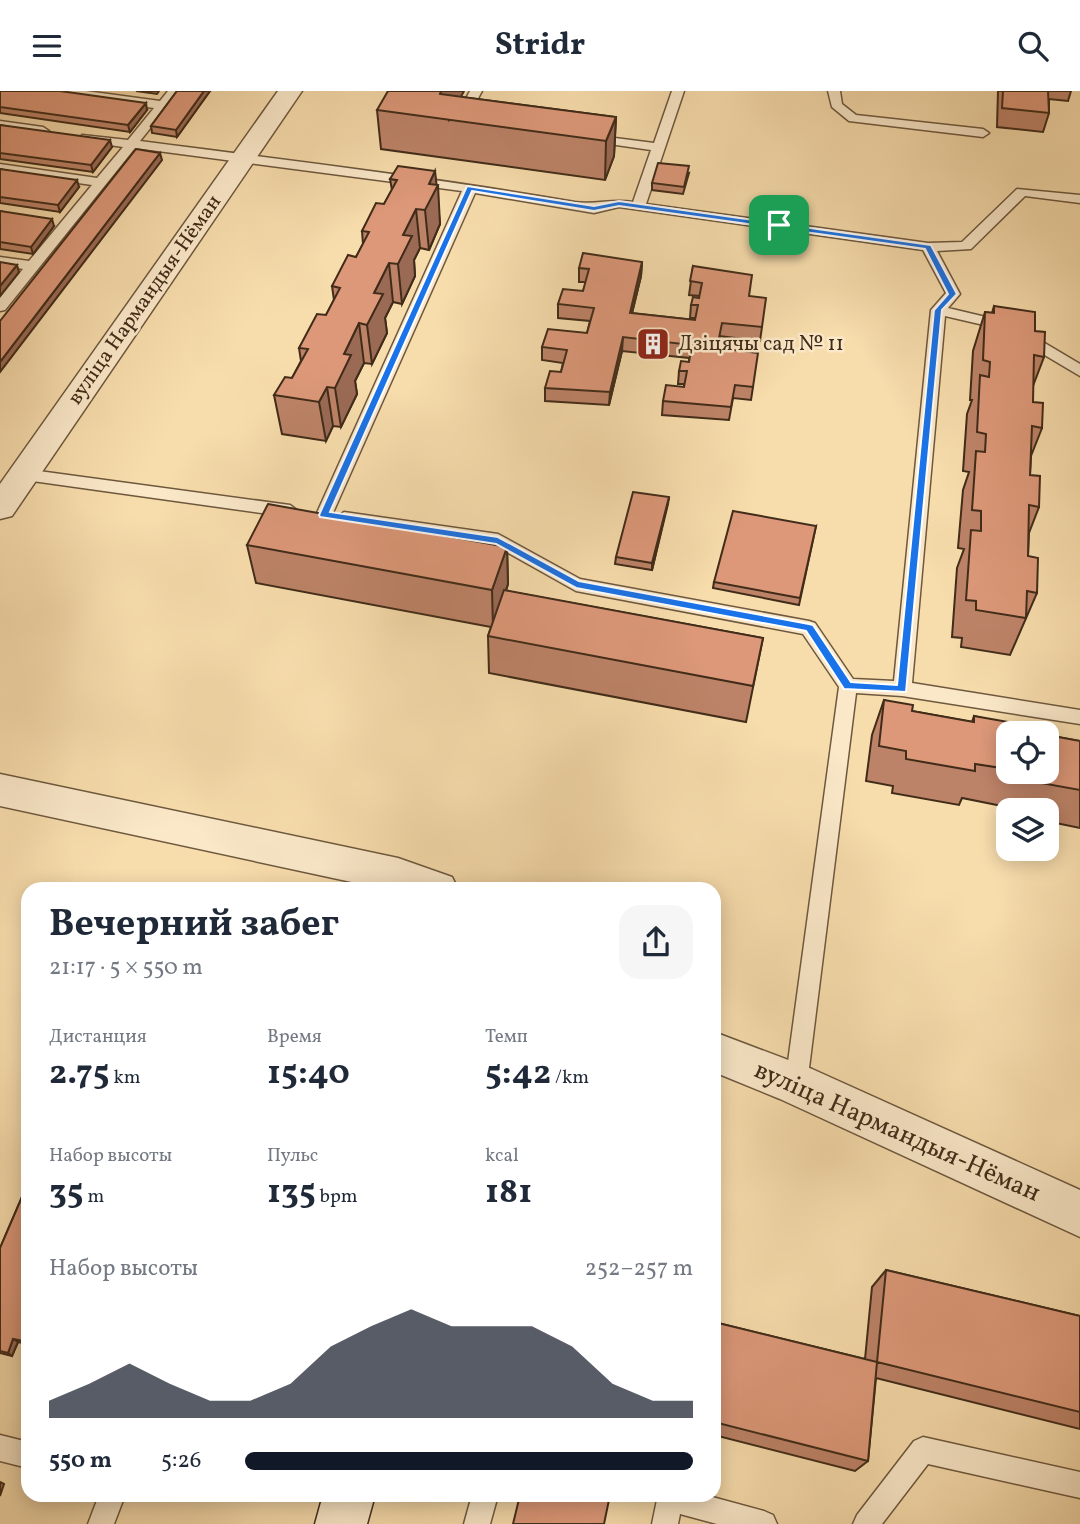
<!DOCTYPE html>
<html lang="ru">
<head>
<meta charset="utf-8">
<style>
  :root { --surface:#fff; --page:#f6f6f7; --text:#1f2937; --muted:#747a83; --accent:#111827 }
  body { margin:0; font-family:Vollkorn,serif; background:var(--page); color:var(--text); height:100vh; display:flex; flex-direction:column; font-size:26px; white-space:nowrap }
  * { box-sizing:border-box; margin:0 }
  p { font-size:23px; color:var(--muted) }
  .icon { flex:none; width:38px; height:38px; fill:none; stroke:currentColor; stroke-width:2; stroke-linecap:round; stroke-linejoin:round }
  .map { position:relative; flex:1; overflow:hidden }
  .side { position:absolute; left:21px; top:791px; width:700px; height:620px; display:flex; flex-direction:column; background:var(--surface); border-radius:21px; box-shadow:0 4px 18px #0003 }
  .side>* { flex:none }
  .buttons { position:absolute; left:996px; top:630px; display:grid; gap:14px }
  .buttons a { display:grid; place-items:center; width:63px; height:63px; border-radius:14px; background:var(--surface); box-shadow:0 4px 18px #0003; font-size:35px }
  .pin { position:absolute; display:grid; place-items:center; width:60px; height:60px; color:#fff; margin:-30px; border-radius:14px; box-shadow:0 4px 10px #0006 }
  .round { display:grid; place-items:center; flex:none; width:74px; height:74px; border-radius:21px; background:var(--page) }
  .overview { display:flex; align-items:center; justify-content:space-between; height:119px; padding:0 28px }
  h1 { font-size:38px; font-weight:700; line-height:52px }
  .metrics { display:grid; grid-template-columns:repeat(3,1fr); gap:10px; height:119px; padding:7px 28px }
  .metrics div { display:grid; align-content:center }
  .metrics b { font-size:35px; font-weight:700 }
  .metrics small { font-size:19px; font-weight:400 }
  .metrics p { font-size:19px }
  .chart { height:196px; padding:14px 28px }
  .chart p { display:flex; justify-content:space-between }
  .chart svg { width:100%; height:126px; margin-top:7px; fill:var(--accent); opacity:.7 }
  ul { padding:0 28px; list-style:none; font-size:23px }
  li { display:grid; grid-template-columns:112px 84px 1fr; align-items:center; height:52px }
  li i { height:18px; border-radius:9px; background:var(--accent) }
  header { display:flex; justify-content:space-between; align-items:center; height:91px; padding:0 28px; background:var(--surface); font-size:32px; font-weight:700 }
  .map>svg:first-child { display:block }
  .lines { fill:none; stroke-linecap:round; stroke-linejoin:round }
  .lane-casing { stroke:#6e583e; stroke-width:3 }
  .street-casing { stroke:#6e583e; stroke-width:3 }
  .secondary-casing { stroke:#412c19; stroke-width:3 }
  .lane { fill:#fae8c9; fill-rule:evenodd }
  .street { fill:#fae8c9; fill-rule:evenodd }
  .secondary { fill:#fae8c9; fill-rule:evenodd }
  .wall { fill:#bd8368; stroke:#412c19; stroke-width:2; fill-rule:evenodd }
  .shaded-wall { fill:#9a6a55; stroke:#412c19; stroke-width:2 }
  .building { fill:#dc9879; stroke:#412c19; stroke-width:2 }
  .route { fill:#1a73e8; stroke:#fff; stroke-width:2; fill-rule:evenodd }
  .labels { text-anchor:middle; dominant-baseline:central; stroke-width:5; stroke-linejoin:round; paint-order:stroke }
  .far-street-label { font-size:21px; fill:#412c19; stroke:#fae8c9 }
  .far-poi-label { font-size:21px; fill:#412c19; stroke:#fae8c9; text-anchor:start }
  .street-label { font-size:26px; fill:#412c19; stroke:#fae8c9 }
</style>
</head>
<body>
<header><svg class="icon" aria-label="menu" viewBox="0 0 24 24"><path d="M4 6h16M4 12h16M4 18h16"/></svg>Stridr<svg class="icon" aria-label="search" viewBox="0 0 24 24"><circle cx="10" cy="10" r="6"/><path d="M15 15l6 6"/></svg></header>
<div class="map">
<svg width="1080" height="1433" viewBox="0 0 1080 1433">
  <rect width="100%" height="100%" fill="#f7dcac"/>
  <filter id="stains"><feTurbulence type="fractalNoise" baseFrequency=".00286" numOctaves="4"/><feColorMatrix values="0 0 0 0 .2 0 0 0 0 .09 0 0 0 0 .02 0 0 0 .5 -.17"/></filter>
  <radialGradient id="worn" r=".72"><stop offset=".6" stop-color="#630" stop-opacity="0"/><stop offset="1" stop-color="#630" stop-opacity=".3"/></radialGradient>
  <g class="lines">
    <defs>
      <path id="lane" d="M52 0H86L160 10 168 0H180L140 50C286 69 431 86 575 111 596 114 613 107 633 111L651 59 588 50 584 49V43L654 52 672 0H684L646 113 928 152 962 151 1017 98 1080 104V112L1025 105 971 158 937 160 960 203 948 217 1011 232 1080 273V285L1001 238 945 225 912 592 1080 619V633L902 605 856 602 807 993 804 1000 796 1003 788 1000 785 993 839 596 803 543 576 500 494 454 344 433 336 427 344 421 498 443 580 488 809 530 815 532 853 588 894 590 931 219 946 202 923 159 619 116 594 122 475 102 332 424 324 430 316 424 462 100 135 57 5 219 0 220V207L23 178 0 174V166L29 170 92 94 0 81V73L97 87 123 56 82 50V44L128 49 154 17 58 4Z
        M470 0H482L465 31H457L455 28Z
        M828 0H840L842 13 856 24 983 38 989 42 983 46 849 30 832 16Z
        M0 30 43 36 49 40 43 44 0 38Z
        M24 378 290 414 298 420 290 426 18 388 16 384Z
        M0 1344 28 1351V1377L0 1370Z
        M923 1346 1080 1381V1407L928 1373 882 1433H853L857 1424 914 1350Z
        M99 1404H125L114 1433H88Z
        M472 1404H498L490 1433H464Z
        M658 1404H705L764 1420 773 1424 777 1433H717L680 1423 678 1433H652Z"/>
      <path id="street" d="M278 0H302L12 425 0 428V393Z
        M0 683 398 767 452 786 458 798H384L0 715Z
        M714 941 812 978 1080 1099V1146L780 1008 714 981Z"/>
      <path id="secondary" d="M323 1404H375L367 1433H315Z"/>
    </defs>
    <use href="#lane" class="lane-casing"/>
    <use href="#street" class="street-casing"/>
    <use href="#secondary" class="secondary-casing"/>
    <use href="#lane" class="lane"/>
    <use href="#street" class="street"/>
    <use href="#secondary" class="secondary"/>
  </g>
  <path class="wall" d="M0 0 147 19 130 41 0 22Z
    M136 0H159L157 3Z
    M177 0H210L177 46 152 42 151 35Z
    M998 0H1071L1068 10 1049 8V22L1043 41 997 36Z
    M461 6 616 26 614 65 605 89 381 58 377 19Z
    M0 34 112 56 93 81 0 68Z
    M0 78 79 96 60 121 0 112Z
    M689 82 683 103 652 99V92Z
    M390 88 436 94 440 133 429 159 420 157 414 169 415 185 402 213 393 211 385 227 387 242 372 273 364 272 355 290 357 303 341 336 333 335 326 350 282 343 274 304 292 287 301 270 299 257 326 224 334 209 332 195 356 166 363 153 362 140 384 113 392 99Z
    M0 120 54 135 33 163 0 158Z
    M642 171 641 185 632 222 695 229V227H690L691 214 699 207V205L689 204 693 175 749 205 762 236 760 250 720 245 718 257 753 296 751 309 733 307 729 329 662 324 663 310 684 296V293H678L679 280 689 271V267L622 260 609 314 545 310V297L561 281 563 272 542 269V256L587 242 590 230 558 227V213L583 200 586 191H579V177Z
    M994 215 1035 240 1044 266 1033 295V311L1042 337 1031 365 1030 384 1039 416 1029 442 1028 465 1037 502 1010 564 961 556 962 547 952 546 957 477 964 458 958 457 963 399 969 381 963 380 967 323 972 309H970L973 260 985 221 992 222Z
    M669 406 652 479 615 473 616 466Z
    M816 435 799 514 713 497 714 491Z
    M247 454 507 456 508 493 506 500 763 547 746 631 489 582 488 545 491 536 256 492Z
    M884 609 912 620 972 631 974 625 1047 644 1080 650V737L1046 730V719H1022L962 707 959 714 892 702 893 695 866 690 872 644ZM1008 642 1046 681H1008Z
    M28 1092V1253L18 1251 12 1265 0 1262V1157Z
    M886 1179 1080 1225V1338L876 1287 868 1370 855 1380 714 1344V1231L865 1268 872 1196Z"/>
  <path class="shaded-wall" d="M204 0H210L177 46 176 39Z
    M441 0H464L449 29 440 3Z
    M146 12 147 19 130 41 128 34Z
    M616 26 614 65 605 89 606 50Z
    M110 49 112 56 93 81 91 74Z
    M160 62 162 69 0 281V271Z
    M435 80 437 97 438 94 440 133 429 159 425 119 429 93Z
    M77 89 79 96 60 121 58 114Z
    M416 118 420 157 414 169 415 185 402 213 398 173 403 144Z
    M52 128 54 135 33 163 31 156Z
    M642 171 641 185 629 235 630 222Z
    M389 172 393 211 385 227 387 242 372 273 367 234 374 202Z
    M17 174 19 181 0 205V195Z
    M359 232 364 272 355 290 357 303 341 336 335 297 344 263Z
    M623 246 622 260 609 314 610 301Z
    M327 296 333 335 326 350 319 311Z
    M669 406 668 413 652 479V472Z
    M507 456 508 493 493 536 492 499Z
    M13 1248 18 1251 12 1265 8 1262Z
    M0 1391 4 1393 0 1405Z"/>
  <path class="building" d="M0 0H60L146 12 128 34 0 16Z
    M177 0H204L176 39 151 35Z
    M388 0H441L440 3 616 26 606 50 377 19Z
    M1003 0H1048L1049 22 1002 17Z
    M0 34 110 49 91 74 0 62Z
    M136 58 160 62 0 271V230Z
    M658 72 689 75 684 96 652 92Z
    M398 75 435 80 429 93 438 94 425 119 416 118 403 144 412 145 398 173 389 172 374 202 383 203 367 234 359 232 344 263 351 264 335 297 327 296 319 311 274 304 285 286 292 287 308 258 299 257 317 223 326 224 340 197 332 195 348 164 356 166 369 141 362 140 376 112 384 113 397 89 390 88Z
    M0 78 77 89 58 114 0 106Z
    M0 120 52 128 31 156 0 151Z
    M583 162 642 171 630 222 695 229 698 214H691L693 206 699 207 702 192 690 190 693 175 752 184 749 205 766 207 762 236 722 232 717 257 758 262 753 296 735 294 731 316 663 310 666 294 684 296 687 280H679L681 270 689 271 692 254 623 246 610 301 545 297 550 280 561 281 567 259 542 256 548 238 587 242 594 217 558 213 563 198 583 200 589 178 579 177Z
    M0 171 17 174 0 195Z
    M994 215 1035 221V240L1045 241 1044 266 1034 264 1033 311 1043 312 1042 337 1032 335 1030 384 1040 385 1039 416 1029 414 1028 465 1038 467 1037 502 1027 500 1026 527 976 519V510L966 509 971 439 981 440V420L972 419 976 360 985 361 986 343 977 341 980 284 989 286 990 271 983 269 985 221 994 222Z
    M633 401 669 406 652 472 616 466Z
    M268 413 507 456 492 499 247 454Z
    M733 420 816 435 800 507 714 491Z
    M504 499 763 547 753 595 488 545Z
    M884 609 913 614 912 620 974 631V625L1047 638V644L1080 650V699L1041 692V684L1021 681H1046V642H1008V678L975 673V680L906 668V660L879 655Z
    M28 1092V1251L13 1248 8 1262 0 1260V1157Z
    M886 1179 1080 1225V1321L877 1271Z
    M714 1231 877 1271 868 1370 714 1331Z
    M520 1404H610L604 1433H513Z"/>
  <path class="route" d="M467 95 594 115 619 110 931 154 957 203 942 219 906 601 844 598 806 540 576 497 496 453 320 426 319 424ZM472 100 594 120 619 115 925 158 948 203 934 219 897 594 851 591 813 534 809 533 579 490 498 446 330 421Z"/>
  <defs>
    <symbol id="building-square" viewBox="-11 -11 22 22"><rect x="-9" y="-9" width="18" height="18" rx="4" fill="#8f2418" stroke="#fae8c9"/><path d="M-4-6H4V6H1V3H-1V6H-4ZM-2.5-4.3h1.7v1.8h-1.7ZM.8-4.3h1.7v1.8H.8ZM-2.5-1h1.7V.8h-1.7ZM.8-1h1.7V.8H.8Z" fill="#fff"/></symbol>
  </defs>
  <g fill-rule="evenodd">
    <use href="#building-square" x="634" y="234" width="38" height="38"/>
  </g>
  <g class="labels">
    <g class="far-street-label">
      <text transform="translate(145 209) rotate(-55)">вуліца Нармандыя-Нёман</text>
    </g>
    <g class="far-poi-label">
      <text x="678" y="253">Дзіцячы сад № 11</text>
    </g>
    <g class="street-label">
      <text transform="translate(897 1041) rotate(24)">вуліца Нармандыя-Нёман</text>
    </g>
  </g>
  <rect width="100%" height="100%" filter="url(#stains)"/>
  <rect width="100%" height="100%" fill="url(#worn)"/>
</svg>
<div class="buttons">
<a><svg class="icon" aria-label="locate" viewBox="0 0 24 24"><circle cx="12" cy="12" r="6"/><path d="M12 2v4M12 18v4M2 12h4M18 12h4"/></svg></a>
<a><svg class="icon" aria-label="layers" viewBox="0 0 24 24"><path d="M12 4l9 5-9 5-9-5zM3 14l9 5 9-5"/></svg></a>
</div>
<div class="pin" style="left:779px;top:134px;background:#1e9e55"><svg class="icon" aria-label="arrive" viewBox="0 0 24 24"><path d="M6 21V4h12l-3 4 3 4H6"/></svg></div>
<section class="side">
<div class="overview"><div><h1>Вечерний забег</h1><p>21:17 · 5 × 550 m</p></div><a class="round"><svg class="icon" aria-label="share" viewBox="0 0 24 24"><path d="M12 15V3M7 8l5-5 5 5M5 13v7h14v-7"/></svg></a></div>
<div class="metrics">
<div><p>Дистанция</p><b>2.75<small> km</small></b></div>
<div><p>Время</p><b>15:40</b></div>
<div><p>Темп</p><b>5:42<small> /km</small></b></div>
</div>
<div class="metrics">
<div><p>Набор высоты</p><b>35<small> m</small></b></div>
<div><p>Пульс</p><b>135<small> bpm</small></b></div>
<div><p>kcal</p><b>181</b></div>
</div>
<div class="chart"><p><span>Набор высоты</span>252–257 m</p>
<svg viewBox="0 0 160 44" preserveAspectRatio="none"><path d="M0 44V38L10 32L20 25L30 32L40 38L50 38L60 32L70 19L80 12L90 6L100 12L110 12L120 12L130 19L140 32L150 38L160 38V44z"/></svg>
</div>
<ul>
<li><b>550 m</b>5:26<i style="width:100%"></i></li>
</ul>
</section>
</div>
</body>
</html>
